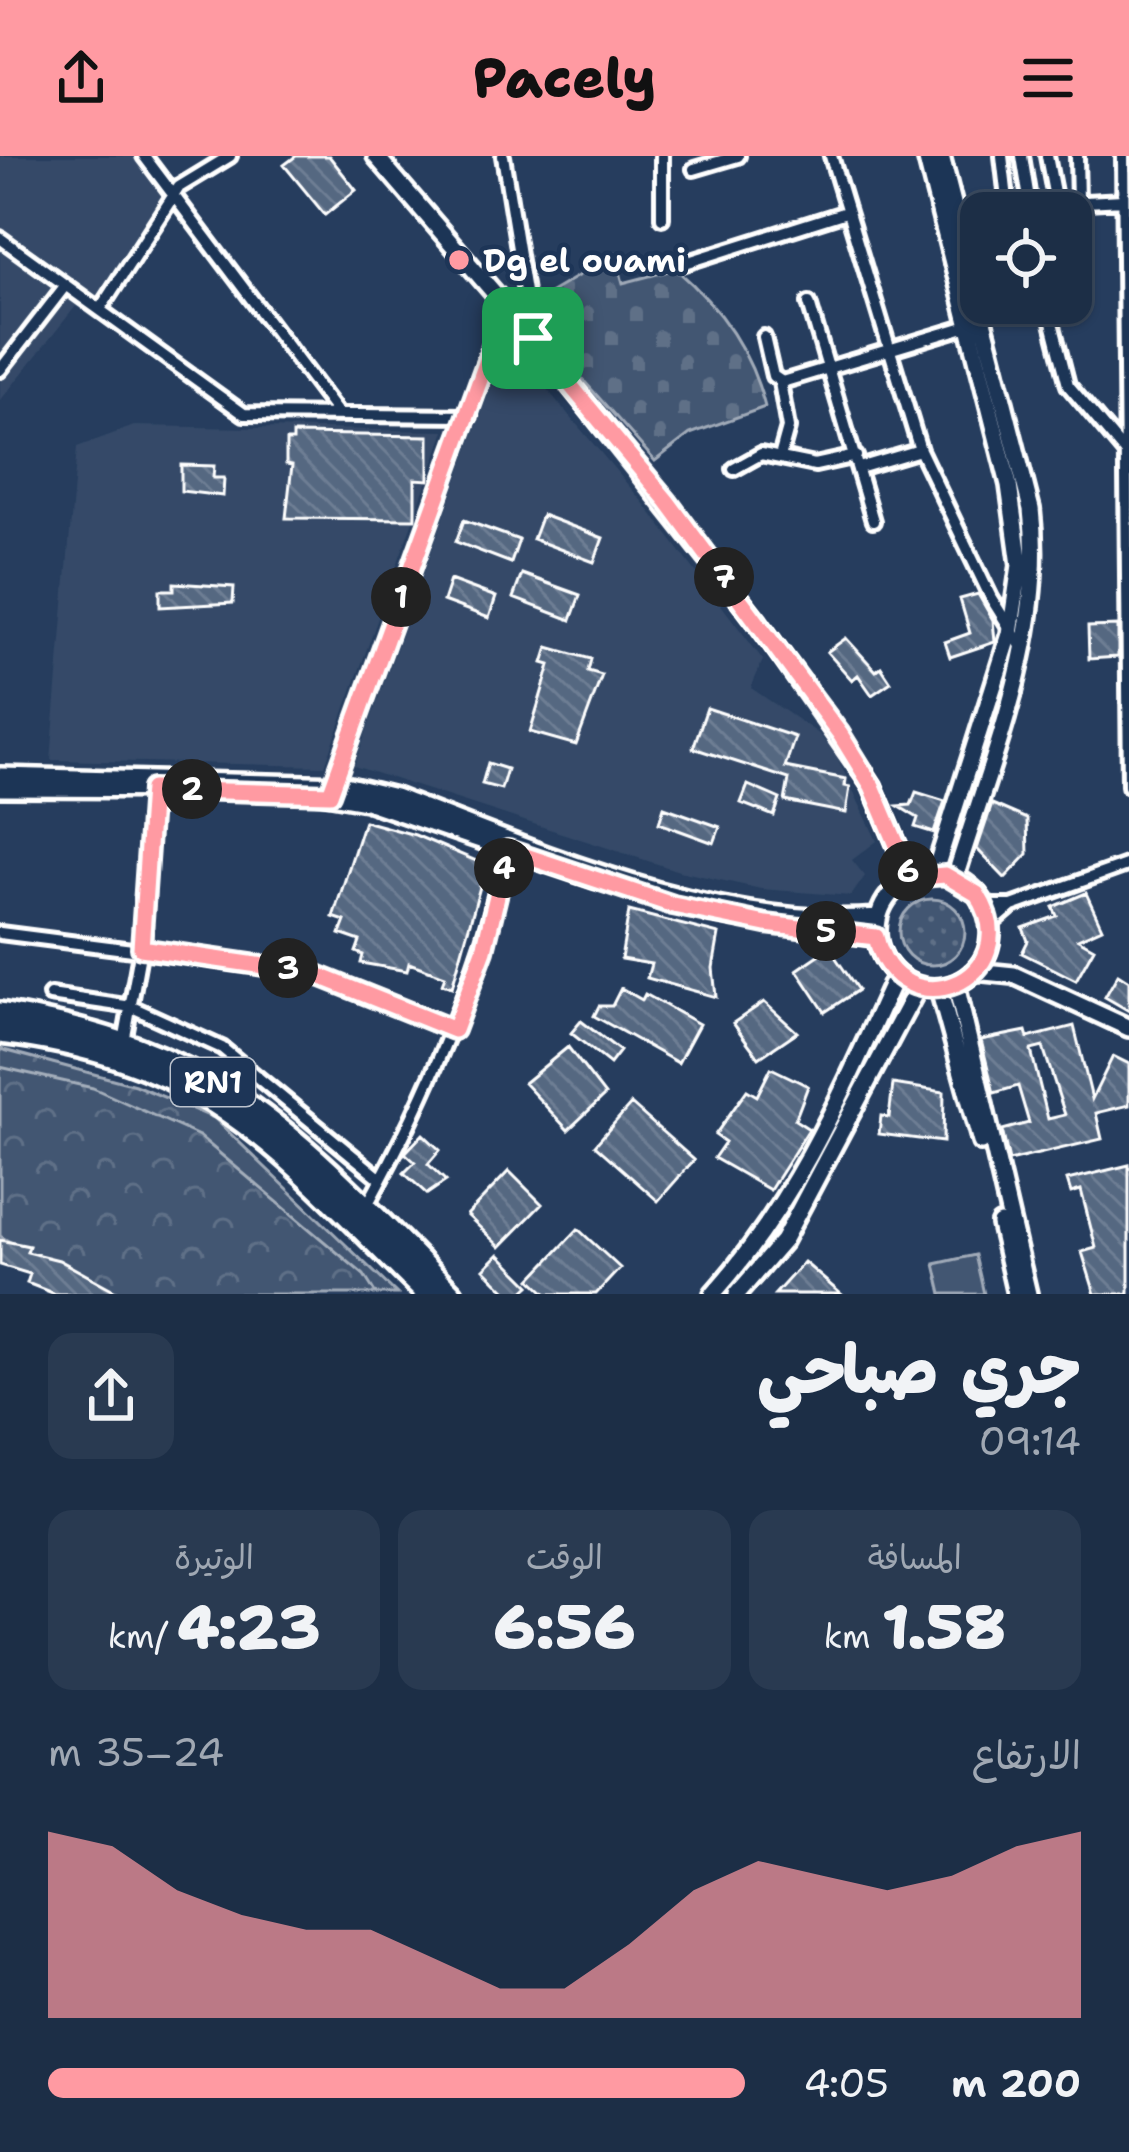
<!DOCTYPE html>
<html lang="ar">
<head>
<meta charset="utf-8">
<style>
  :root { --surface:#1c2e46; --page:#293a51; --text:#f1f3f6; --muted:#a0a8b3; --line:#3a4a5f; --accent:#ff9aa2 }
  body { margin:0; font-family:"Shantell Sans","Playpen Sans Arabic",sans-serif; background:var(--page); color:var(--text); direction:rtl; height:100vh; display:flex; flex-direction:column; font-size:45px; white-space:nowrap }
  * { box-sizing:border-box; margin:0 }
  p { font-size:39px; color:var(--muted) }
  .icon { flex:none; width:66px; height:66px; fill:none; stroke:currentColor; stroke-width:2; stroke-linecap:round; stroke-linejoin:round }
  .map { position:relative; height:1138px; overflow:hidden; direction:ltr }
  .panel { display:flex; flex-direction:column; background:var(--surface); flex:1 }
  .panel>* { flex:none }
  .buttons { position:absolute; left:960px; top:36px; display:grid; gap:24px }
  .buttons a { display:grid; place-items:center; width:132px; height:132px; border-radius:24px; background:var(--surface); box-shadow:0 3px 9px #0004,0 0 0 3px var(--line); font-size:60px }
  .pin { position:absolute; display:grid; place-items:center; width:102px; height:102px; color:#fff; margin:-51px; border-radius:24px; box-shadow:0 6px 18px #0006 }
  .km { position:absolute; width:60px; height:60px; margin:-30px; border-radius:50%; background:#222; color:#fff; font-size:33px; line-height:60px; text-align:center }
  .round { display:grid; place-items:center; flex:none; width:126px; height:126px; border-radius:24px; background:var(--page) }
  .head { display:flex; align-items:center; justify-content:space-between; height:204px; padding:0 48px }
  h1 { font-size:66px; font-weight:800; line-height:90px }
  .figures { display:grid; grid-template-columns:repeat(3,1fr); gap:18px; height:204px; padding:12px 48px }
  .figures div { display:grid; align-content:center; border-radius:24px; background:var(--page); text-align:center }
  .figures b { font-size:60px; font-weight:800 }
  .figures small { font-size:33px; font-weight:400 }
  .figures p { font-size:33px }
  .chart { height:336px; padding:24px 48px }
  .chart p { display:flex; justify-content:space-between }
  .chart svg { width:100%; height:216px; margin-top:12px; fill:var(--accent); opacity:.7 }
  ul { padding:0 48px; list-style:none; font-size:39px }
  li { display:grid; grid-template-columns:192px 144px 1fr; align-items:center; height:90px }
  li i { height:30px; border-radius:15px; background:var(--accent) }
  header { display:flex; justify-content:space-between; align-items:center; height:156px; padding:0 48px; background:var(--accent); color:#111; font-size:54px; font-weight:800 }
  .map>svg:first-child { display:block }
  .built { fill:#344a68 }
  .grass { fill:url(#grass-dots); stroke:#a0aab8; stroke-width:3 }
  .cemetery { fill:url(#cemetery-stones); stroke:#a0aab8; stroke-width:3 }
  .park { fill:url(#park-crowns); stroke:#a0aab8; stroke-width:3 }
  .pitch { fill:#425672; stroke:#a0aab8; stroke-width:3 }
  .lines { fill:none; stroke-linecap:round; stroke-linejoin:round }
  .stream { stroke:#a4aebb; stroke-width:3 }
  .building { fill:url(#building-back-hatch); stroke:#fff; stroke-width:3; fill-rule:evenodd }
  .street-casing { stroke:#fff; stroke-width:20 }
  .secondary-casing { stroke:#fff; stroke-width:24 }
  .highway-casing { stroke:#fff; stroke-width:30 }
  .street { stroke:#1d3557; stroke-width:10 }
  .secondary { stroke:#1d3557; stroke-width:15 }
  .highway { stroke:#1d3557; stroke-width:21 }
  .route-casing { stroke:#fff; stroke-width:24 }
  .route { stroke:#ff9aa2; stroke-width:15 }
  .poi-dot { fill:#ff9aa2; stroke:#1d3557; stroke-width:4.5 }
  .labels { text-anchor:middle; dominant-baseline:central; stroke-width:9; stroke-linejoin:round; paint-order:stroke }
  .shield { fill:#1d3557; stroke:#bbc2cd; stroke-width:3 }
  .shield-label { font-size:30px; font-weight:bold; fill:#fff }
  .poi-label { font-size:33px; font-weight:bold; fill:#fff; stroke:#1d3557; text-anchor:start }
</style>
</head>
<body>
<header><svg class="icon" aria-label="menu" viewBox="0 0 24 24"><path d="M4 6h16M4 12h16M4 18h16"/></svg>Pacely<svg class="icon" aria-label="share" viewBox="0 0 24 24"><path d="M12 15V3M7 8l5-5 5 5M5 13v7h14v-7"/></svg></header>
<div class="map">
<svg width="1129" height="1138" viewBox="0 0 1129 1138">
  <defs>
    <pattern id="grass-dots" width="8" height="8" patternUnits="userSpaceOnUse" patternTransform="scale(3)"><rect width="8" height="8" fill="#425672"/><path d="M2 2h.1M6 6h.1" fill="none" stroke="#5e6f87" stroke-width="1.8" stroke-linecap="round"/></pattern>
    <pattern id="cemetery-stones" width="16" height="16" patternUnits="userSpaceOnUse" patternTransform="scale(3)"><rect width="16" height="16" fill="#425672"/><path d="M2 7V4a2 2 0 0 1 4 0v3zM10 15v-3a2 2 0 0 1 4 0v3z" fill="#5e6f87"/></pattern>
    <pattern id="park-crowns" width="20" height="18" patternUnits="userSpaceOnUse" patternTransform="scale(3)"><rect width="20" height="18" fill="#425672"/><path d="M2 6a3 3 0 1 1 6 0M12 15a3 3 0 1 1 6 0" fill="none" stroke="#5e6f87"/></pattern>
    <pattern id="building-back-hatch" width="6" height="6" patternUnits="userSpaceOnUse" patternTransform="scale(3)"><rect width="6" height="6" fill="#556781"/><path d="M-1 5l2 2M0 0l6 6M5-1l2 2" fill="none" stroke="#6e7e94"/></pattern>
  </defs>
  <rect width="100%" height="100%" fill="#263d5e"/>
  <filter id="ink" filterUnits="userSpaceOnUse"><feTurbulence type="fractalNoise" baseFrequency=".00833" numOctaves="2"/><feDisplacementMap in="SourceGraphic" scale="24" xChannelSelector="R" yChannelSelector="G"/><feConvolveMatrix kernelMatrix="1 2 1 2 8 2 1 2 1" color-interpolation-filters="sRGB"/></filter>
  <g filter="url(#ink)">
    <path class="built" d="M0 0H137L173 50 97 165 76 150 0 245Z
      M507 186 645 349 763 504 751 532 819 578 836 599 877 685 852 704 865 720 851 740 761 733 679 715 354 610Z
      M134 270 445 275 325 610 51 604 77 291Z"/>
    <path class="grass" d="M899 776a33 33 0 1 1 66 0a33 33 0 1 1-66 0Z"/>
    <path class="cemetery" d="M615 98 623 127 676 113C719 150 751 195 765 251L690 278 655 305 545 181 539 143Z"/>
    <path class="park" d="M0 893 135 929 214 962 397 1138H124L46 1107 0 1080Z"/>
    <path class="pitch" d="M975 1099 984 1138H942L935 1108Z"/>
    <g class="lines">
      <path class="stream" d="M0 911 93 932 199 980 364 1119 376 1138"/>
    </g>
    <path class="building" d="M296 0H329L356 34 325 59 284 9Z
      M293 278 429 280V324L415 323V363L286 362 292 309 286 308V285H293Z
      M181 309 214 310 213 322H224L223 340 181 335Z
      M542 359 603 382 594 406 533 383Z
      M464 364 519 384 511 407 456 386Z
      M522 418 580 439 571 464 513 442Z
      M450 424 496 441 489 462 443 445Z
      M174 427 234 431 233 447 160 451V434H174Z
      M978 438 993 464 995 486 950 501 945 486 970 477 960 443Z
      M1118 470V501L1089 503 1088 471Z
      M846 482 876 515 881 511 891 526 872 539 858 519 852 524 827 496Z
      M548 491 591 503 588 515 602 519 576 589 530 576 550 509 543 507Z
      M707 552 795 581 785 611 846 623 845 630 850 631 846 657 785 645 789 623 693 592Z
      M488 607 507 613 501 633 482 628Z
      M748 629 780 643 774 660 741 647Z
      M916 636 945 645 934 677 915 671 918 662 898 650 911 649Z
      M992 648 1027 663 1028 698 1005 722 977 693Z
      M664 651 720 671 714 687 659 667Z
      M364 665 415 679 486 709 452 831 442 828 445 820 409 807 407 815 361 807 363 799 356 796 360 785 340 778 345 765 333 761Z
      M1086 737 1102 772 1078 783 1094 792 1076 824 1022 797 1028 785 1023 772 1057 760 1053 751Z
      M629 755 719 778 713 812 716 841 647 822 651 808 621 803Z
      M829 792 858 834 825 856 797 814Z
      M1118 818 1129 825V855L1105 841Z
      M621 832 642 844 645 838 699 868 678 907 594 860 599 850H612Z
      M764 846 797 876 759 902 733 867Z
      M581 865 620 895 610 908 571 877Z
      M1074 870 1092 943 1113 900 1129 908V949L1096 957 1102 983 1009 1005 1002 974 1029 967 1018 930 994 937 981 884 1026 875 1028 882ZM1043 891 1065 959 1048 963 1031 894Z
      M568 891 605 939 568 974 524 927Z
      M771 912 808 930 795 964 809 973 770 1034 714 1002 725 986 715 979 747 934 757 940Z
      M893 928 944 936 943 986 879 978 881 960 889 961Z
      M631 948 694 1004 658 1045 595 989Z
      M423 978 440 994 428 1008 446 1025 427 1038 404 1017 415 1006 405 997Z
      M1129 1009V1138H1095L1082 1096 1096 1092 1081 1034 1071 1037 1067 1024Z
      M509 1015 542 1048 500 1091 467 1059Z
      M578 1073 620 1112 596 1138H547L531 1123Z
      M0 1084 29 1090 27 1096 59 1104 121 1138H55L27 1127 30 1118 0 1109Z
      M499 1098 530 1129 520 1138H509L484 1113Z
      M804 1106 841 1138H775Z"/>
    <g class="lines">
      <defs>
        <path id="street" d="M144 0 339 259
          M503 0 532 179
          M831 0 920 294 991 442 1023 493
          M1002 0 1008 52
          M1047 0 1056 47
          M1077 0 1078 47
          M1123 0 1129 630
          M694 13 738 0
          M998 57 1030 49 1022 0
          M1031 57 1030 49 1123 44
          M662 62V0
          M970 73 981 67
          M0 82 244 258 470 260
          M682 108 846 56
          M809 147 873 365
          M1047 147 1068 229 1127 299
          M100 153 179 31 230 0
          M764 181 773 220 782 226 968 170
          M0 214 65 130
          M780 226 788 272 780 301
          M859 312 920 294
          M734 313 761 298 815 309 856 300
          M331 635 506 152
          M985 750H1012
          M991 768 1012 750 1129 708
          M0 777 312 817 454 874
          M50 839 132 851 222 892 381 1023
          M124 886 141 792 152 630
          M366 1051C430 935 477 822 508 694"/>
        <path id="secondary" d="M376 0 533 182 758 466 872 630 911 722
          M926 0 1009 329 1020 409 1010 478 934 718
          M941 0 1031 353C1046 478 991 604 955 722
          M0 620 345 629 395 641C541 697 719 775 878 761
          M0 632 237 633
          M315 636 366 645 595 723
          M877 775a57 57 0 1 1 114 0a57 57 0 1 1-114 0Z
          M710 757 876 781
          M975 815 1014 819 1129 872
          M956 829 1028 1138
          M939 833 981 986
          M1000 1068 1016 1138
          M713 1138C797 1044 844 933 896 819
          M737 1138 783 1085 918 831"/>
        <path id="highway" d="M0 858C225 894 299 984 451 1138
          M0 876C217 902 282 997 428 1138"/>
      </defs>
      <use href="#street" class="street-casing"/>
      <use href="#secondary" class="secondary-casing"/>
      <use href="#highway" class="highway-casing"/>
      <use href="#street" class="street"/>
      <use href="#secondary" class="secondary"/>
      <use href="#highway" class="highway"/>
    </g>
  </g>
  <g class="lines" filter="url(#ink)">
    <defs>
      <path id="route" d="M506 152 667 345 840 578 872 630 911 722 945 719 977 738C1032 823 899 878 876 781L766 768 673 749 508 694 484 794 454 874 312 817 141 792 152 633 330 638Z"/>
    </defs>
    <use href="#route" class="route-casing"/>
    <use href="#route" class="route"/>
  </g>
  <circle class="poi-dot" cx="459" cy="104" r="12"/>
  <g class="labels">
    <rect class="shield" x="171" y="902" width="84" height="48" rx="9"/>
    <g class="shield-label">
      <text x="213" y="926">RN1</text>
    </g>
    <g class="poi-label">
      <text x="483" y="104">Dg el ouami</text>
    </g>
  </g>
</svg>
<div class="buttons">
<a><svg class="icon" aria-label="locate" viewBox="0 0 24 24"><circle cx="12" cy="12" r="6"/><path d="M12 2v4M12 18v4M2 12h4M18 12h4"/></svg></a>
</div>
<div class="pin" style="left:533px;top:182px;background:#1e9e55"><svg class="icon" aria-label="arrive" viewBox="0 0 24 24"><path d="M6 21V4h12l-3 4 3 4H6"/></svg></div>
<b class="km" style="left:401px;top:441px">1</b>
<b class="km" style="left:192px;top:633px">2</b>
<b class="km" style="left:288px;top:812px">3</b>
<b class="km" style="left:504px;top:712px">4</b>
<b class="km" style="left:826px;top:775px">5</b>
<b class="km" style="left:908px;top:715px">6</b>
<b class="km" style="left:724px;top:421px">7</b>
</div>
<section class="panel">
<div class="head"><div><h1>جري صباحي</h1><p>09:14</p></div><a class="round"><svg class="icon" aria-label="share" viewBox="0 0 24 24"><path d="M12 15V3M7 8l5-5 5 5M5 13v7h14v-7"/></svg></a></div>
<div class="figures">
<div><p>المسافة</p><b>1.58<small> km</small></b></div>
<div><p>الوقت</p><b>6:56</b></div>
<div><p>الوتيرة</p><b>4:23<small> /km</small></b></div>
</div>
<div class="chart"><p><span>الارتفاع</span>24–35 m</p>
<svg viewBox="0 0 160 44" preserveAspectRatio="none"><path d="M0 44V6L10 9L20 18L30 23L40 26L50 26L60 32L70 38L80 38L90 29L100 18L110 12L120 15L130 18L140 15L150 9L160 6V44z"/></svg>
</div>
<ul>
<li><b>200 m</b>4:05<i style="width:100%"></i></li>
</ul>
</section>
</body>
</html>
